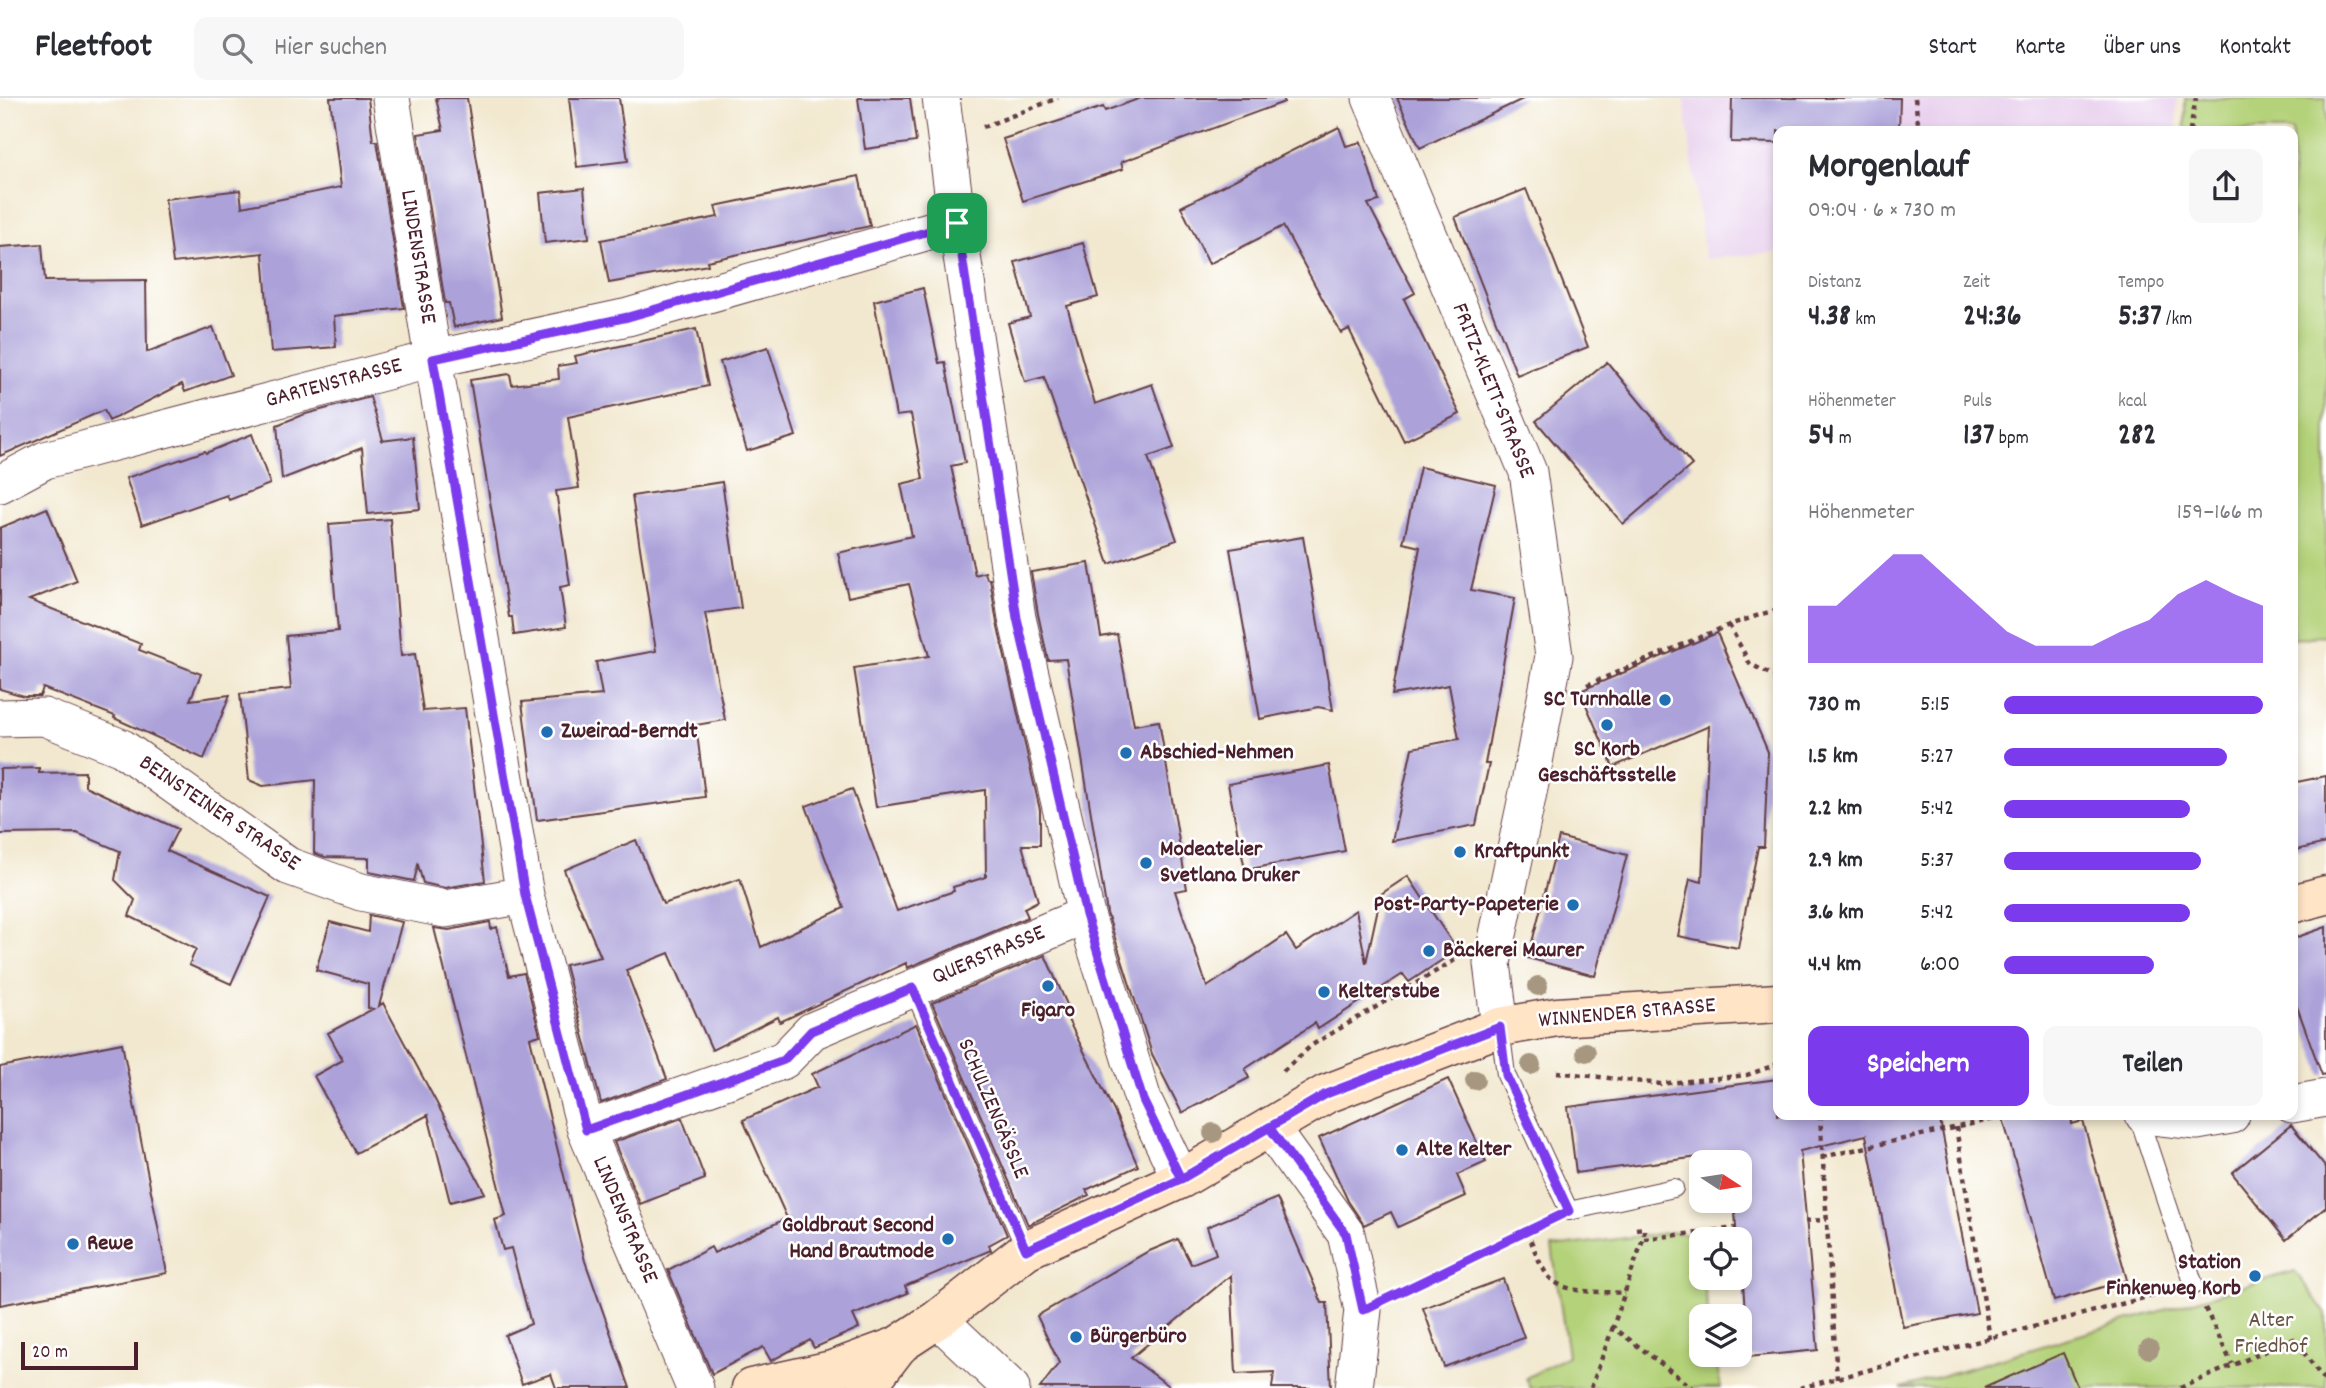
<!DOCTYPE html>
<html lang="de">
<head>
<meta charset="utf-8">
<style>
  :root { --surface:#fff; --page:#f7f7f7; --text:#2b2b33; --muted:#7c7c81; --line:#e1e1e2; --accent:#7c3aed }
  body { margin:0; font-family:Dekko,sans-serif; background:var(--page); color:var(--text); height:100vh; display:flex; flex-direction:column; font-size:26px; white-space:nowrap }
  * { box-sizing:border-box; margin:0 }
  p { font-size:23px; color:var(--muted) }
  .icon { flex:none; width:38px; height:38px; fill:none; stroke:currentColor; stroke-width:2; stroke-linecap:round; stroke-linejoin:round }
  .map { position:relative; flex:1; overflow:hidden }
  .side { position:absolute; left:1773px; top:28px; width:525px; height:994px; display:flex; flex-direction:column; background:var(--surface); border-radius:14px; box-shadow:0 4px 10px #0003 }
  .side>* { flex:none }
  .needle { width:46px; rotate:102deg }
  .controls { position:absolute; left:1689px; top:1052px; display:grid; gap:14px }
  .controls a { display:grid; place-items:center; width:63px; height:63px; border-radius:14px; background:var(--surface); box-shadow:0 4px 10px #0003; font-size:35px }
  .scale { position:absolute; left:21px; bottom:18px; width:117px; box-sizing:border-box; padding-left:7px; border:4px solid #4a1f2b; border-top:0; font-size:19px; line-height:24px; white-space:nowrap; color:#4a1f2b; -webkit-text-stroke:5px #fff; paint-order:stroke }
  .pin { position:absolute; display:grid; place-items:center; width:60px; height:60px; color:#fff; margin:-30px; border-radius:14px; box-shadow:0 4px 10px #0006 }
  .round { display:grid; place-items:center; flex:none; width:74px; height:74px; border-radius:14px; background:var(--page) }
  .head { display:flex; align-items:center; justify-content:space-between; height:119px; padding:0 35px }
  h1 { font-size:38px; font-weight:700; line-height:52px }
  .metrics { display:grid; grid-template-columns:repeat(3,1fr); gap:10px; height:119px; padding:7px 35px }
  .metrics div { display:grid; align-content:center }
  .metrics b { font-size:30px; font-weight:700 }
  .metrics small { font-size:19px; font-weight:400 }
  .metrics p { font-size:19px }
  .chart { height:196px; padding:14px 35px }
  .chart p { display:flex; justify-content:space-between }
  .chart svg { width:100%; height:126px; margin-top:7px; fill:var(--accent); opacity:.7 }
  .cta { display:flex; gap:14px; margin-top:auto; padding:14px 35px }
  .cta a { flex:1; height:80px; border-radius:14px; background:var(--accent); color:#fff; font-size:28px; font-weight:700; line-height:80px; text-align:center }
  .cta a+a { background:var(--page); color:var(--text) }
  ul { padding:0 35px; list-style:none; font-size:23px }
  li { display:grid; grid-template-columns:112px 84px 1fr; align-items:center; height:52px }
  li i { height:18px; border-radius:9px; background:var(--accent) }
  header { display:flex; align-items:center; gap:42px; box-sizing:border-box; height:98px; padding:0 35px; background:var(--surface); border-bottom:2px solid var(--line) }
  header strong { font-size:33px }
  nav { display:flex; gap:38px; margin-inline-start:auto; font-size:24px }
  .search { width:490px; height:63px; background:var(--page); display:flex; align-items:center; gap:18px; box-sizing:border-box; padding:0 24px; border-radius:14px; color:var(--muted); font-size:26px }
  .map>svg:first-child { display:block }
  .built { fill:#e9d2ee }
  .green { fill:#b4d279; stroke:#7f7852; stroke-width:2 }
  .building { fill:#aca2d9 }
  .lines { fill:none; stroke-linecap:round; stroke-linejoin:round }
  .lane-casing { stroke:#633d44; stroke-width:20 }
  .street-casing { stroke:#633d44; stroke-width:39 }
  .secondary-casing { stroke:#633d44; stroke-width:41 }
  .path { stroke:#633d44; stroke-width:4.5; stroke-dasharray:5 5; stroke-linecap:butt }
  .lane { stroke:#fff; stroke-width:18 }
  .street { stroke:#fff; stroke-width:37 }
  .secondary { stroke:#ffe4c6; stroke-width:38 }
  .tree { fill:#a79781 }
  .route-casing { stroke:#fff; stroke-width:14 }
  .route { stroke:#7c3aed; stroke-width:9 }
  .poi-dot { fill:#1f6fb2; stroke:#fff; stroke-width:2.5 }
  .labels { text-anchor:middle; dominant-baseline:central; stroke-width:5; stroke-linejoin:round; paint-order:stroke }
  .street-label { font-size:23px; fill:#4a1f2b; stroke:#fff }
  .poi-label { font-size:23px; font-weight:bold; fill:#4a1f2b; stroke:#fff; text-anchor:start }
  .park-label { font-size:23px; fill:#6a5542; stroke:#fff }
</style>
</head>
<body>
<header>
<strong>Fleetfoot</strong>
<div class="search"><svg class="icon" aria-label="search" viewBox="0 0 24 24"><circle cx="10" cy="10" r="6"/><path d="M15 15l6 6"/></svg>Hier suchen</div>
<nav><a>Start</a><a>Karte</a><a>Über uns</a><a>Kontakt</a></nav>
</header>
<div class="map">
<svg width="2326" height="1290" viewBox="0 0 2326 1290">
  <rect width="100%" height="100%" fill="#fff"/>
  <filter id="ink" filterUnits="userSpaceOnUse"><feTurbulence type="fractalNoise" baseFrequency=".0143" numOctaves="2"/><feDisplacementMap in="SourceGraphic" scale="14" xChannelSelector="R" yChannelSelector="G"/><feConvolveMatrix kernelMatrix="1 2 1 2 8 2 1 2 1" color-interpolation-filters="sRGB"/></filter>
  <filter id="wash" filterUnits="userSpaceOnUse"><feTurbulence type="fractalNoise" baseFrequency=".00686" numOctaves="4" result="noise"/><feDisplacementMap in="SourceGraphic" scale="28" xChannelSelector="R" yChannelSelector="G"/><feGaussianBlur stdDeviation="1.57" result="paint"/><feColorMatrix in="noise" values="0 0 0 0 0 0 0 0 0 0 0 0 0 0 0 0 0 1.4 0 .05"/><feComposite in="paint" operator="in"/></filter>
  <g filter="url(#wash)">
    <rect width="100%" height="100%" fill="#f2e8cf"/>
    <path class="built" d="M1684 0H2177L2176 33H1778V154L1705 161Z"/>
    <path class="green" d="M2185 0H2326V537L2293 541 2292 33H2185Z
      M1675 1134 1696 1138 1701 1180H1703L1709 1218H1701V1256L1715 1257 1721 1290H1530L1526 1280 1568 1258 1552 1149Z
      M2295 1173 2326 1216V1290H1901Z"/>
    <g id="blocks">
      <path class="building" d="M330 0H368L373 43H377L404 210 334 218 336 249 271 254 263 155 173 165 165 101 240 92 242 109 341 89Z
        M436 0H467L502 219 454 229 449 205H445L418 36 443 32Z
        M569 0H619L628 63 577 69Z
        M858 0H910L916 44 865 51Z
        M1141 0H1283L1284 4 1121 64 1123 71 1023 103 1003 41 1103 9 1105 13Z
        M1397 0H1525L1420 50Z
        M1732 0H1900L1899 33H1778V45L1731 44Z
        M1339 29 1346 48 1361 44 1379 103 1368 106 1415 195 1404 201 1460 316 1404 343 1349 231 1341 235 1283 128 1209 166 1181 109Z
        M859 78 870 128 707 163 708 167 609 185 601 142 718 119 715 108Z
        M584 90 589 140 545 145 540 95Z
        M1526 91 1588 249 1517 277 1455 119Z
        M1083 145 1098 199 1067 208 1095 306 1152 286 1174 350 1148 359 1177 442 1109 466 1044 279 1025 284 1008 225 1030 219 1015 164Z
        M42 146 45 183 146 182 147 254 213 229 231 277 185 294 182 286 109 323 104 312 0 358V149Z
        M923 190 939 265 945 264 965 365 951 368 975 477 985 474 987 481H990L997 525 1040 712V747H1022L1038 803 1024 810 1028 819 907 870 906 865 780 924 778 919 712 952 669 855 626 872 667 981 601 1005 565 867 601 859 564 772 636 742 663 806 740 781 761 849 844 810 806 708 852 691 897 813 954 793 953 789 986 779 985 692 876 709 854 570 929 558 909 486 848 499 838 455 912 438 901 386 923 381 911 316 896 318 874 203Z
        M696 231 708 288 568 319 579 390 556 393 570 487 560 489 566 529 514 537 512 519H509L470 282 510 276 512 287 559 281 558 268 577 265 575 258Z
        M768 249 796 338 747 353 720 264Z
        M1607 264 1692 367 1623 426 1536 323Z
        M370 299 383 342 381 343 413 339 420 411 368 416 362 350 282 381 277 327 302 317Z
        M252 336 270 386 229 402 227 397 142 427 126 380 205 353 206 355Z
        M1420 369 1496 387 1471 492 1515 500 1485 666H1489L1476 727 1392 743 1412 650 1459 641 1449 587 1392 597 1420 449 1403 445Z
        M722 384 741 510 705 515 725 622 696 627 705 699 537 722 522 604 602 597 596 564 656 553 632 398Z
        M47 410 77 483 29 502 141 546 139 552 201 576 190 602 230 597 204 661 114 620 115 618 43 590 40 598H24L0 591V430Z
        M390 421 401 558 415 556 423 613 465 610 485 783 445 790 423 785 418 767 414 783 369 774V760L325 759 314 755 315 682 263 688 249 682 240 596 291 591 286 538 338 533 329 426Z
        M1303 439 1333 612 1318 609 1260 621 1230 451Z
        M1089 465 1101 539 1117 536 1134 627 1159 623 1187 791 1175 793 1207 889 1286 837 1296 852 1356 812 1366 865 1381 796 1408 778 1457 852 1409 884 1403 876 1318 931 1315 925 1245 971 1249 980 1182 1015 1152 956 1107 815 1066 561 1048 562 1038 516 1031 474Z
        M1717 535 1768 654 1764 749H1758L1738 850 1678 838 1690 781 1702 784 1709 628 1613 669 1580 593Z
        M1329 667 1345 753 1245 772 1228 686Z
        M39 670V675L85 674V688L178 731 167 753 270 799 231 886 189 867 196 851 129 818 135 802 115 782 120 753 77 735 0 736V671Z
        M2326 678V745L2292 753V685Z
        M1559 739 1627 757 1595 878 1528 860Z
        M369 817 402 824 379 908 383 905 485 1095 450 1104 428 1017 356 1055 314 978 343 962 328 935 373 911 368 910V886L316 872 330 824 368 834Z
        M490 824 491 831 497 829 509 878 524 875 540 937 530 940 585 1163 630 1290H556L551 1276 522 1286 505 1237 531 1226 511 1150 503 1152 495 1122 506 1118 434 830 449 832Z
        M2326 829V976L2322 977 2292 895V841Z
        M1045 857 1069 911 1064 914 1114 1013 1138 1068 1086 1092 1089 1097 1028 1127 932 905Z
        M916 926 1007 1137 989 1147 991 1152 905 1188 908 1195 853 1217 859 1230 814 1250 810 1242 771 1263 763 1249 712 1276 668 1172 711 1149 714 1155 787 1120 743 1022 818 989 812 976Z
        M122 945 167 1175 0 1207V969Z
        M1448 981 1486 1064 1457 1077 1466 1098 1398 1129 1391 1114 1364 1127 1348 1103 1319 1040Z
        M1778 981V1017H1939L1977 1215 1903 1229 1866 1037 1800 1053 1818 1252 1748 1259 1740 1141H1737L1734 1102H1740V1064H1730V1055L1576 1075 1568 1009Z
        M2002 1017H2071L2072 1026 2083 1023 2127 1182 2054 1203Z
        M682 1020 705 1081 640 1106 614 1044Z
        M2291 1027 2326 1070V1109L2286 1142 2232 1075Z
        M1277 1100 1322 1205H1327L1331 1290H1272L1274 1274 1236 1276 1231 1177 1131 1260 1172 1290H1040L1059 1265 1037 1218 1147 1154 1178 1141 1191 1166 1216 1156 1207 1129Z
        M1503 1181 1524 1240 1444 1269 1423 1210Z
        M2063 1255 2078 1290H1984Z"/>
    </g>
  </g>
  <g filter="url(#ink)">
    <use href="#blocks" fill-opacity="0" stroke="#633d44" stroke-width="2"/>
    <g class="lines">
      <defs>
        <path id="lane" d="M913 890 1026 1152
          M1500 929 1506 977 1569 1113 1674 1090
          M2138 1017 2194 1187"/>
        <path id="street" d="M391 0 433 261 525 797 586 1032 695 1290
          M941 0 957 125 1017 520 1086 817 1143 1002 1181 1081
          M1371 0 1528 374 1554 558 1530 685 1492 865 1500 929
          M0 386 45 362 433 261 628 219 957 125
          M0 620 44 619 122 650 288 768 361 794 445 811 525 797
          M2292 1006 2326 1000
          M2144 1017 2197 1023 2231 1017
          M1269 1029 1346 1136 1363 1212 1354 1290
          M586 1032 784 962 812 933 1086 817
          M938 1221 1011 1290"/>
        <path id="secondary" d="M2292 806 2326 797
          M751 1290 832 1272 900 1247
          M866 1290 900 1246 938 1221 1026 1152 1181 1081 1326 996 1500 929 1557 919 1778 905"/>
      </defs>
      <use href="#lane" class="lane-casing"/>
      <use href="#street" class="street-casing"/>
      <use href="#secondary" class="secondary-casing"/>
      <path class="path" d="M1915 0 1919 33
        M983 29 1058 0
        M2190 33 2196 0
        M1729 527 1750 566 1778 580
        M1587 587 1729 527 1778 511
        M1283 973 1312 947 1455 862
        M1557 974 1660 986 1747 977 1778 966
        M1820 1017 1837 1281
        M1956 1029 1990 1241
        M1822 1059 2012 1017
        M1805 1123 1827 1122
        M1636 1131 1644 1130V1138L1613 1229 1693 1290
        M1527 1133C1533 1147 1539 1167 1549 1179 1565 1197 1603 1193 1625 1195
        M1644 1141 1736 1130
        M1397 1196 1544 1125
        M2205 1210 2232 1266
        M1591 1290 1613 1229
        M1800 1290 2167 1194
        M2180 1290 2294 1241 2326 1285"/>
      <use href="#lane" class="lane"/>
      <use href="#street" class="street"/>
      <use href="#secondary" class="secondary"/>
    </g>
    <g class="tree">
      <circle cx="1538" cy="888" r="10"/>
      <circle cx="1586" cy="954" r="10"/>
      <circle cx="1531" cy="967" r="10"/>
      <circle cx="1475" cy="982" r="10"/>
      <circle cx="1213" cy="1035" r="10"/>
      <circle cx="2149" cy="1251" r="10"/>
    </g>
  </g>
  <g class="lines" filter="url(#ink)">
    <defs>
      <path id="route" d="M957 125 628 219 433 261 525 797 586 1032 784 962 811 933 913 890 1026 1152 1181 1081 1326 996 1500 929 1506 977 1569 1113 1363 1212 1346 1136 1269 1029 1181 1081 1143 1002 1086 817 1017 520 957 125"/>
    </defs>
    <use href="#route" class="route-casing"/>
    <use href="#route" class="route"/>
  </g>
  <g class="poi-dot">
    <circle cx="1665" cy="602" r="7"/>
    <circle cx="1607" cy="627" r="7"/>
    <circle cx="547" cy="634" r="7"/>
    <circle cx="1126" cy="655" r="7"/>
    <circle cx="1460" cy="754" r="7"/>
    <circle cx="1146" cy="765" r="7"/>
    <circle cx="1573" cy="807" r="7"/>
    <circle cx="1429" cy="853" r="7"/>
    <circle cx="1048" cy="888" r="7"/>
    <circle cx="1324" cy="894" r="7"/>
    <circle cx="1402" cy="1052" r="7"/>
    <circle cx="948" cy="1141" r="7"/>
    <circle cx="73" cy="1146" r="7"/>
    <circle cx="2255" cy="1178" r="7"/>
    <circle cx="1076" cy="1239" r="7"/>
  </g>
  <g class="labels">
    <g class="street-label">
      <text transform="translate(417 159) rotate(81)">LINDENSTRASSE</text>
      <text transform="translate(334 286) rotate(-15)">GARTENSTRASSE</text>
      <text transform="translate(1492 293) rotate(68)">FRITZ-KLETT-STRASSE</text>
      <text transform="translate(219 716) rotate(34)">BEINSTEINER STRASSE</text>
      <text transform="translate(989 858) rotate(-23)">QUERSTRASSE</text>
      <text transform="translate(1627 916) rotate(-5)">WINNENDER STRASSE</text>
      <text transform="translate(992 1011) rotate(67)">SCHULZENGÄSSLE</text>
      <text transform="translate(624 1122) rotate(67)">LINDENSTRASSE</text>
    </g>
    <g class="poi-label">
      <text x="1651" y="602" text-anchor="end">SC Turnhalle</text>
      <text x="561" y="634">Zweirad-Berndt</text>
      <text x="1607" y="652" text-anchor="middle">SC Korb<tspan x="1607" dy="26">Geschäftsstelle</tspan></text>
      <text x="1140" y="655">Abschied-Nehmen</text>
      <text x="1160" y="752">Modeatelier<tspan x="1160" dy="26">Svetlana Druker</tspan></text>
      <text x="1474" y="754">Kraftpunkt</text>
      <text x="1559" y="807" text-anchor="end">Post-Party-Papeterie</text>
      <text x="1443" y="853">Bäckerei Maurer</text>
      <text x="1338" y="894">Kelterstube</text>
      <text x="1048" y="913" text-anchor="middle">Figaro</text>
      <text x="1416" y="1052">Alte Kelter</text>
      <text x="934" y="1128" text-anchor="end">Goldbraut Second<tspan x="934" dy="26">Hand Brautmode</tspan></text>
      <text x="87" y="1146">Rewe</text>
      <text x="2241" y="1165" text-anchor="end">Station<tspan x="2241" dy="26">Finkenweg Korb</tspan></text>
      <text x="1090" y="1239">Bürgerbüro</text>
    </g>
    <g class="park-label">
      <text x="2271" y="1223">Alter<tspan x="2271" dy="26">Friedhof</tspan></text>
    </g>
  </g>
</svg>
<div class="controls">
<a><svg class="needle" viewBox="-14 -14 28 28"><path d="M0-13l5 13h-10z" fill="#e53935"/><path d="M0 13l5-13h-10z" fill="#7c7c81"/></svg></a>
<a><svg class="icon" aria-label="locate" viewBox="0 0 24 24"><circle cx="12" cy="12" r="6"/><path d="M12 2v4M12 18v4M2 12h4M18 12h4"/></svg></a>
<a><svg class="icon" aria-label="layers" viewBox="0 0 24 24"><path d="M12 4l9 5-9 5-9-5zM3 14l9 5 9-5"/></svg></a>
</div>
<div class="scale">20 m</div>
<div class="pin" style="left:957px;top:125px;background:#1e9e55"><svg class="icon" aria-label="arrive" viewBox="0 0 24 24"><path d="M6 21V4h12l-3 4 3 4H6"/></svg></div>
<section class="side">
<div class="head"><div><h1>Morgenlauf</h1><p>09:04 · 6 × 730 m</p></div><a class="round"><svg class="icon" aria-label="share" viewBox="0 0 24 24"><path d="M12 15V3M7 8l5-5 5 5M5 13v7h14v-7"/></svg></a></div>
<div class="metrics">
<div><p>Distanz</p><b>4.38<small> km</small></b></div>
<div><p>Zeit</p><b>24:36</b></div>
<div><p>Tempo</p><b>5:37<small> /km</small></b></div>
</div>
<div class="metrics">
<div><p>Höhenmeter</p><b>54<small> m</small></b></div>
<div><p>Puls</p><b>137<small> bpm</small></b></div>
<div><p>kcal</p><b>282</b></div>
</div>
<div class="chart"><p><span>Höhenmeter</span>159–166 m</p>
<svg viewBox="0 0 160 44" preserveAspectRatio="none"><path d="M0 44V24L10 24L20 15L30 6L40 6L50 15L60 24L70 33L80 38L90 38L100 38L110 33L120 29L130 20L140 15L150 20L160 24V44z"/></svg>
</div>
<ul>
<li><b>730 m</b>5:15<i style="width:100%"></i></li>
<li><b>1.5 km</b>5:27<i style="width:86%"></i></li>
<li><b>2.2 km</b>5:42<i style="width:72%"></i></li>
<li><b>2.9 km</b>5:37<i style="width:76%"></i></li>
<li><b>3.6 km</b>5:42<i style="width:72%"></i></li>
<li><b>4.4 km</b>6:00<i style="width:58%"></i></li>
</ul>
<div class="cta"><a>Speichern</a><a>Teilen</a></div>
</section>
</div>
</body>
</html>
